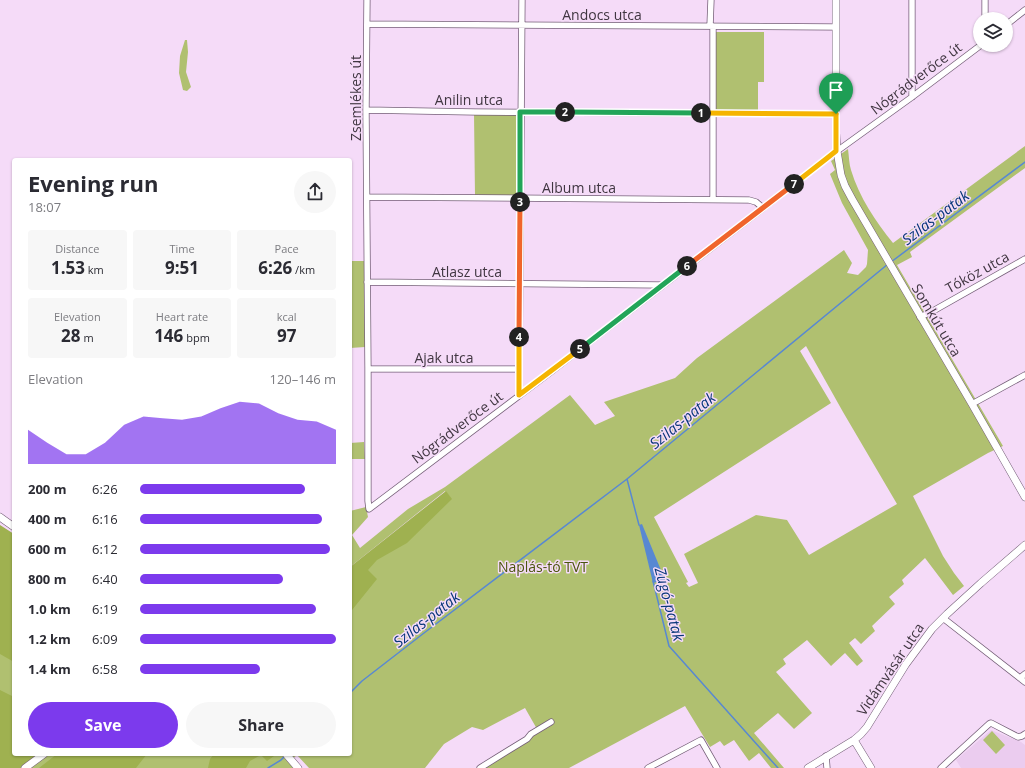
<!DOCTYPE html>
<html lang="en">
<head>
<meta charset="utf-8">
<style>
  :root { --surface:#fff; --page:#f7f7f7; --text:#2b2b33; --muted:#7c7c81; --accent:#7c3aed }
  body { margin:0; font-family:"Open Sans",sans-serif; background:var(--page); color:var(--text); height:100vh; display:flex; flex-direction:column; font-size:15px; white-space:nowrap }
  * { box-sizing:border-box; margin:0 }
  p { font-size:13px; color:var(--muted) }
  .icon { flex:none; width:22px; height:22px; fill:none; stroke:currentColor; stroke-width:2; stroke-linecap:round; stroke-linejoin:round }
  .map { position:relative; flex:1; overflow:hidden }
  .drawer { position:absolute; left:12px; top:158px; width:340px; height:598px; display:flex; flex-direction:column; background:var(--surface); border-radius:4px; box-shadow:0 1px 3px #0004 }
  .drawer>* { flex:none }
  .buttons { position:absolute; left:973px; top:12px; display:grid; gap:8px }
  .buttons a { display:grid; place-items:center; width:40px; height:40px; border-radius:50%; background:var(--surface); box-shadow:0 1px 3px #0004; font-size:20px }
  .pin { position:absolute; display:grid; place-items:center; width:34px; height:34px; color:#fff; margin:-41px -17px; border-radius:50% 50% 50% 0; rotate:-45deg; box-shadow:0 0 4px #0007 }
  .pin .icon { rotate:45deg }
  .km { position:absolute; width:20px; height:20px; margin:-10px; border-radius:50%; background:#222; color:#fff; font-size:11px; line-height:20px; text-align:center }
  .round { display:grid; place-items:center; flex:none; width:42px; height:42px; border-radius:21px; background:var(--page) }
  .headline { display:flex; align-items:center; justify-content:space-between; height:68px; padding:0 16px }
  h1 { font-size:22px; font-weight:700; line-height:30px }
  .stats { display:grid; grid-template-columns:repeat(3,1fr); gap:6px; height:68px; padding:4px 16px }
  .stats div { display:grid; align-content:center; border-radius:4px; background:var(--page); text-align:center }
  .stats b { font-size:17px; font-weight:700 }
  .stats small { font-size:11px; font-weight:400 }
  .stats p { font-size:11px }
  .chart { height:112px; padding:8px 16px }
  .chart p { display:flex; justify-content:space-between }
  .chart svg { width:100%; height:72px; margin-top:4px; fill:var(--accent); opacity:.7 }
  .action { display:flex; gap:8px; margin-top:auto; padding:8px 16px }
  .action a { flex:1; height:46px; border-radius:24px; background:var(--accent); color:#fff; font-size:16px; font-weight:700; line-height:46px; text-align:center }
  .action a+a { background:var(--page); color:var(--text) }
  ul { padding:0 16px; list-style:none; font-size:13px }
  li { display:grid; grid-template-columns:64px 48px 1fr; align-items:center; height:30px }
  li i { height:10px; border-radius:5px; background:var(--accent) }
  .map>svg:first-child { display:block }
  .built { fill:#ebccef }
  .green { fill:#b0c070; fill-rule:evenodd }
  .forest { fill:#9fb150 }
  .water { fill:#5888d2 }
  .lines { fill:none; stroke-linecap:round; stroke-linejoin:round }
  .stream { stroke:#5888d2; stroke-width:1.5 }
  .street-casing { stroke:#755f78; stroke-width:7 }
  .secondary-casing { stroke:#755f78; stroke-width:8 }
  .street { stroke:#fff; stroke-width:5.5 }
  .secondary { stroke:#fff; stroke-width:7 }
  .split-1-casing { stroke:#fff; stroke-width:8 }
  .split-2-casing { stroke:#fff; stroke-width:8 }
  .split-3-casing { stroke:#fff; stroke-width:8 }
  .split-4-casing { stroke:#fff; stroke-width:8 }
  .split-5-casing { stroke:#fff; stroke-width:8 }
  .split-6-casing { stroke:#fff; stroke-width:8 }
  .split-7-casing { stroke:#fff; stroke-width:8 }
  .split-8-casing { stroke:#fff; stroke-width:8 }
  .split-1 { stroke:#f5b400; stroke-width:5 }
  .split-2 { stroke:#22a559; stroke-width:5 }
  .split-3 { stroke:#22a559; stroke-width:5 }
  .split-4 { stroke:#f0652b; stroke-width:5 }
  .split-5 { stroke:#f5b400; stroke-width:5 }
  .split-6 { stroke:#22a559; stroke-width:5 }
  .split-7 { stroke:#f0652b; stroke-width:5 }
  .split-8 { stroke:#f5b400; stroke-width:5 }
  .labels { text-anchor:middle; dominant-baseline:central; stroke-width:3; stroke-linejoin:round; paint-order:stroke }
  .street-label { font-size:14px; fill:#403641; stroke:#f5dbf8 }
  .park-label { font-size:14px; fill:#4b560e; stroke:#f5dbf8 }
  .water-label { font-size:15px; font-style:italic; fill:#073678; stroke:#f5dbf8 }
</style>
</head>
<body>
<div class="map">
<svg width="1025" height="768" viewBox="0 0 1025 768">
  <rect width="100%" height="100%" fill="#f5dbf8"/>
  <path class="built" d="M991 730 1021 742 1025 745V768H961L956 760Z"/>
  <path class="green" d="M715 32H764V82H758V110H714Z
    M185 40H187L188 52 186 72 191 87 187 91 183 90 179 73 180 56Z
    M474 114H518L516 196H475Z
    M1025 146V168L910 252 912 257 897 265 1003 446 988 453 913 496 943 556 954 573 964 586 953 595 925 558 902 580 904 584 889 597 895 604 872 626 875 631 861 644 855 638 849 643 863 661 857 666 845 653 831 666 807 640 783 659 786 664 776 672 812 713 794 729 778 713 754 733 784 768H771L759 753 749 761 734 740 724 746 720 741 710 747 685 706 569 768H483L530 740 537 729 525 708 483 730 472 727 444 744 425 768H309L297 755 289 762 293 768H0V526L14 535V754H350V574L450 497 445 491 350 567V511L366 507 368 517 352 535 360 548 408 509 445 487 570 395 595 425 615 416 604 402 675 378 697 358 844 250 852 263 847 273 858 275 866 267 867 264 868 250 842 203 830 174 835 170 831 161 848 149C849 156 849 164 851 170 859 197 876 222 893 243ZM806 346 843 412 897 504 809 555 787 520 756 515 684 554 698 583 689 587 686 583 688 582 654 517 831 403 800 351Z
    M350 261H366L365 347 350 348Z
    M364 442 365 459H350V443Z
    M992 731 1005 745 996 754 983 740Z"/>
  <path class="forest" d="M446 491 452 499 407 543 377 560 368 570 377 579 352 610 350 614V567Z
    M0 525 14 534V662L0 654Z
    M0 690 14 697V754H39L20 768H0Z
    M57 754H147L136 768H39Z
    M214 754H277L267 761 261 755 250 761 246 768H208L210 759Z"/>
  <path class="water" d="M642 524 665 580 653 583 639 525Z"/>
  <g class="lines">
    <path class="stream" d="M891 262 1025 162
      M627 479 639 525
      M653 581 669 646 778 768
      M350 693 362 681 424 633 627 479 888 264
      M268 768 281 760 284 757"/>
    <defs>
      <path id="street" d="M367 0 366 110 368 369V501L369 509 552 371 763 208 826 159 912 97 981 45
        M912 0V97
        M985 0V19
        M367 24 836 27
        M1006 25 1025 10
        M710 26 711 0
        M366 110 475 112 713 113 836 114
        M367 197 749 200 756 202 763 208
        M713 199V26
        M367 282 662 285
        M920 317 933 311 1025 259
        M368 369H519
        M519 395 522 0
        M972 404 1025 375
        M943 618 1025 682
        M1020 678 1025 674
        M826 756 827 768
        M480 768 509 750 527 739 531 734 551 722
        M648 768 701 740 717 768
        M941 768 989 724 991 723 1018 737 1022 736 1025 734"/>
      <path id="secondary" d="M836 0V133L837 151 841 175 845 186 852 199 972 404 1025 497
        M0 517 14 527
        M854 740 871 768
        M286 754 298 768
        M25 768 44 754
        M808 768 854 740 861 734 867 727 906 664 932 629 947 614 981 583 1025 545"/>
    </defs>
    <use href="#street" class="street-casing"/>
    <use href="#secondary" class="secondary-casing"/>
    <use href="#street" class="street"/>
    <use href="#secondary" class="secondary"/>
  </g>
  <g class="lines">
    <defs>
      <path id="split-1" d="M701 113 836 114"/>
      <path id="split-2" d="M565 112 701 113"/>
      <path id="split-3" d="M520 202V112H565"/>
      <path id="split-4" d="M519 337 520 202"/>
      <path id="split-5" d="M519 337V395L580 349"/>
      <path id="split-6" d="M580 349 687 266"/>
      <path id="split-7" d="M687 266 794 184"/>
      <path id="split-8" d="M794 184 826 159 836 151V114"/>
    </defs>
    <use href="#split-1" class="split-1-casing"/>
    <use href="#split-2" class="split-2-casing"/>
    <use href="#split-3" class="split-3-casing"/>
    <use href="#split-4" class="split-4-casing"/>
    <use href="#split-5" class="split-5-casing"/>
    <use href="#split-6" class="split-6-casing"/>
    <use href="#split-7" class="split-7-casing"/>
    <use href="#split-8" class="split-8-casing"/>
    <use href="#split-1" class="split-1"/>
    <use href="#split-2" class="split-2"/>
    <use href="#split-3" class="split-3"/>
    <use href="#split-4" class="split-4"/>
    <use href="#split-5" class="split-5"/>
    <use href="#split-6" class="split-6"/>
    <use href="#split-7" class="split-7"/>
    <use href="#split-8" class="split-8"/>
  </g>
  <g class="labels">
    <g class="street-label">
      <text x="602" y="14">Andocs utca</text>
      <text transform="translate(916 78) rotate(-37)">Nógrádverőce út</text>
      <text transform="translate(355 98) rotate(-90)">Zsemlékes út</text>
      <text x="469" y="99">Anilin utca</text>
      <text x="579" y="187">Album utca</text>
      <text x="467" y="271">Atlasz utca</text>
      <text transform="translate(977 272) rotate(-29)">Tóköz utca</text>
      <text transform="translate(937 320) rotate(59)">Somkút utca</text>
      <text x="444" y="357">Ajak utca</text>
      <text transform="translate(457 427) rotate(-37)">Nógrádverőce út</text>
      <text transform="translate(890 669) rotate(-56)">Vidámvásár utca</text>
    </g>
    <g class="park-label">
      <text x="543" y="566">Naplás-tó TVT</text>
    </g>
    <g class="water-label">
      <text transform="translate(935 217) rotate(-37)">Szilas-patak</text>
      <text transform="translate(682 420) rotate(-39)">Szilas-patak</text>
      <text transform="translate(670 604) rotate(75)">Zúgó-patak</text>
      <text transform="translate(426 619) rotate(-38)">Szilas-patak</text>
    </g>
  </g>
</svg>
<div class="buttons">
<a><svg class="icon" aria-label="layers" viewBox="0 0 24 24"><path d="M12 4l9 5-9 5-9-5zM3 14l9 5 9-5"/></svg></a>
</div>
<div class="pin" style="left:836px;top:114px;background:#1e9e55"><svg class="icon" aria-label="arrive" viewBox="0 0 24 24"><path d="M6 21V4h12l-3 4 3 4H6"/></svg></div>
<b class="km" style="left:701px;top:113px">1</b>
<b class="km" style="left:565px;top:112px">2</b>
<b class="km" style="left:520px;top:202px">3</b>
<b class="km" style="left:519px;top:337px">4</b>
<b class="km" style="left:580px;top:349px">5</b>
<b class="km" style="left:687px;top:266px">6</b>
<b class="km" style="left:794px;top:184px">7</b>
<section class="drawer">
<div class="headline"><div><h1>Evening run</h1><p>18:07</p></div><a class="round"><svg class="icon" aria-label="share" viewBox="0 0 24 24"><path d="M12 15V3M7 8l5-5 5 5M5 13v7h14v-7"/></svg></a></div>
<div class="stats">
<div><p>Distance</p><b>1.53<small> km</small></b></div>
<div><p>Time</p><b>9:51</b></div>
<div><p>Pace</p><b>6:26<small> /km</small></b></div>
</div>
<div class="stats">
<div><p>Elevation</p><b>28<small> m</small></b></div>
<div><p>Heart rate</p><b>146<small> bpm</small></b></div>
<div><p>kcal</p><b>97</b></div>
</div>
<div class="chart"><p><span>Elevation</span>120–146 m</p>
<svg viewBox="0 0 160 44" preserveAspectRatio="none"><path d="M0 44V23L10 31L20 38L30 38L40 31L50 20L60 15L70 16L80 17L90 15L100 10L110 6L120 7L130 13L140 17L150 18L160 23V44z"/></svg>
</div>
<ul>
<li><b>200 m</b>6:26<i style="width:84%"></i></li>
<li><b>400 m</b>6:16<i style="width:93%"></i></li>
<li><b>600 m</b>6:12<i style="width:97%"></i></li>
<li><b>800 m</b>6:40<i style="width:73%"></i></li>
<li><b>1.0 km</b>6:19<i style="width:90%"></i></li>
<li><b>1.2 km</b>6:09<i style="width:100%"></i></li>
<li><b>1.4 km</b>6:58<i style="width:61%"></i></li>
</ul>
<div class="action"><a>Save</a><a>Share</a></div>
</section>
</div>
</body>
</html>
